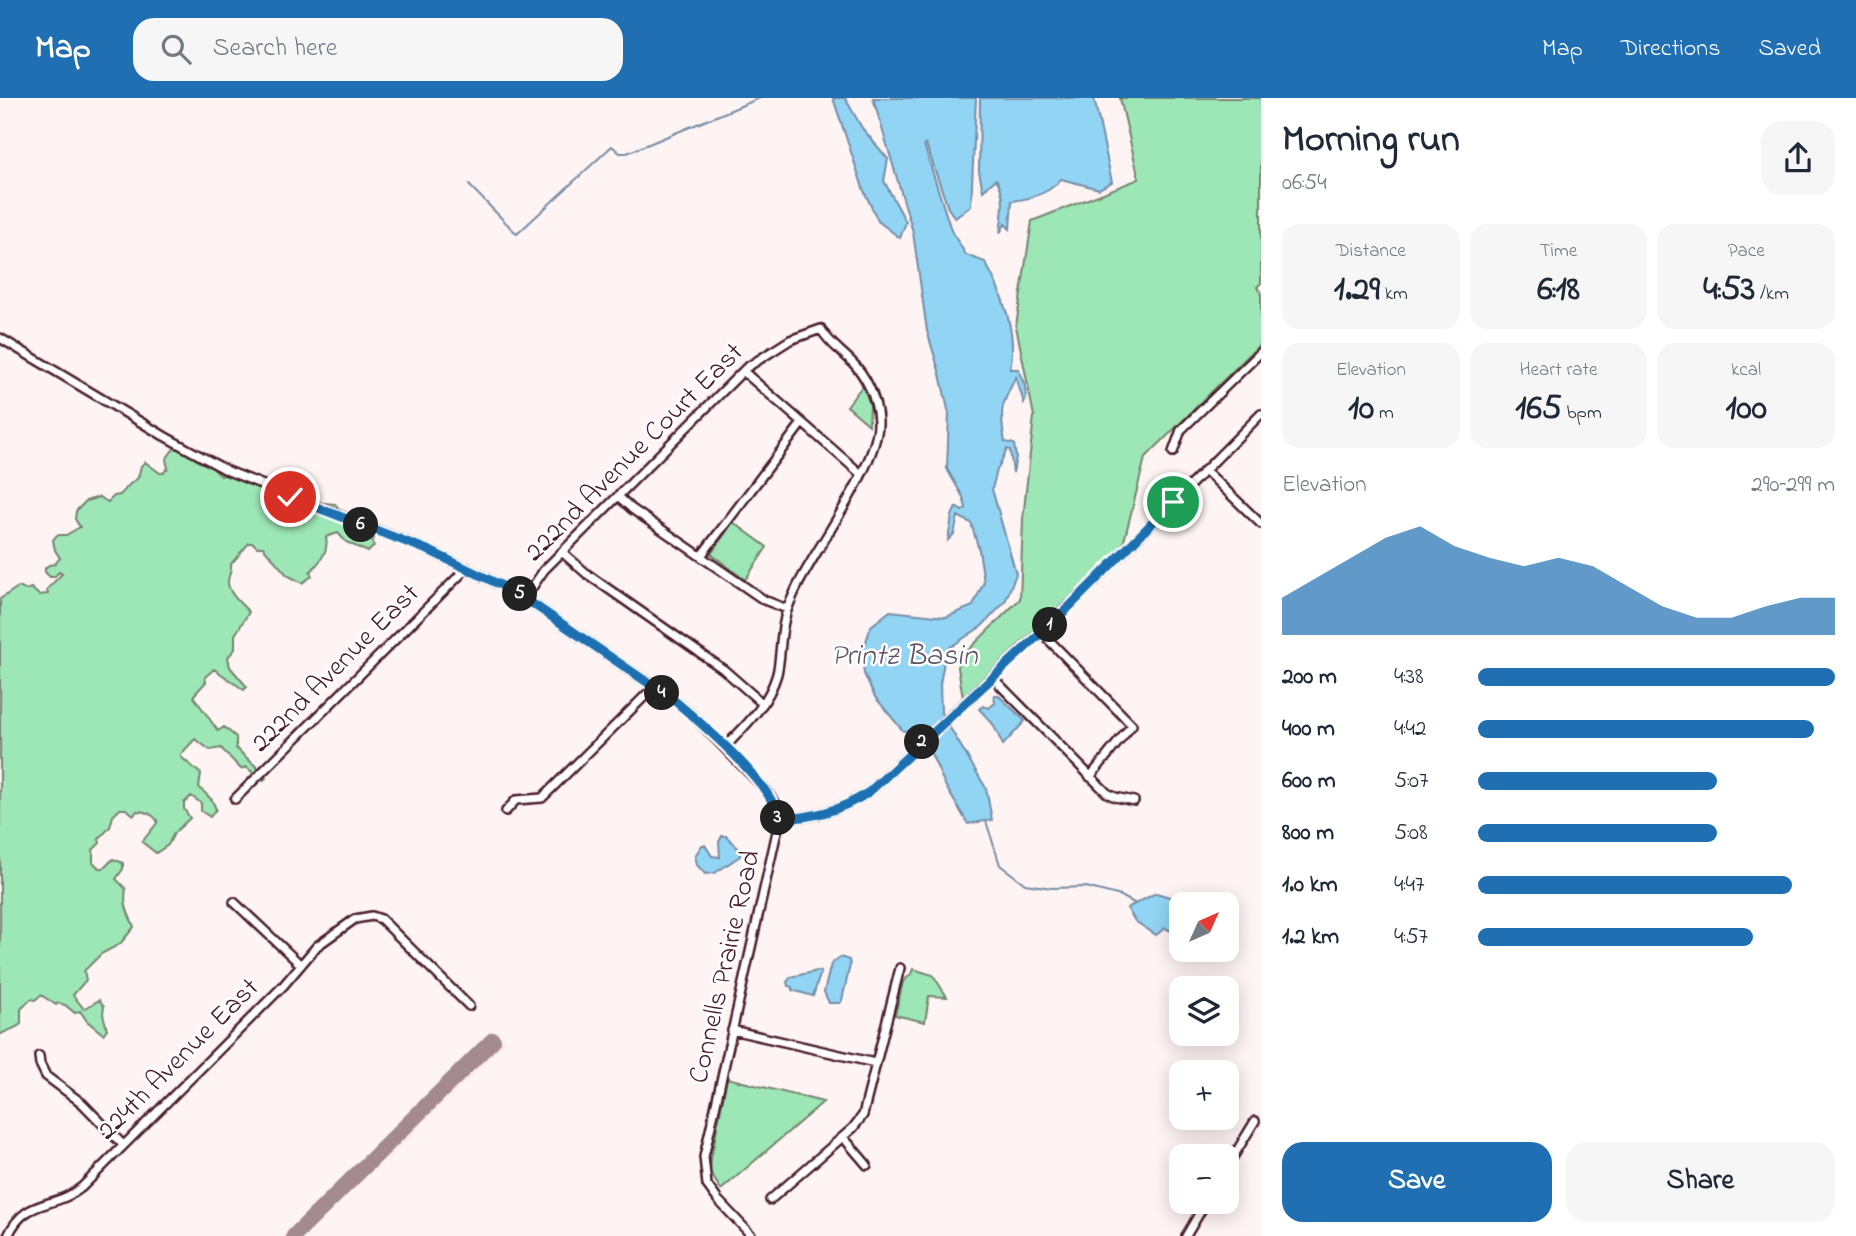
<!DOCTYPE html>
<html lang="en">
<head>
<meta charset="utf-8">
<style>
  :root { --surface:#fff; --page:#f6f6f7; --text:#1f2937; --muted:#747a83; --accent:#1f6fb2 }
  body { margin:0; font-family:"Indie Flower",sans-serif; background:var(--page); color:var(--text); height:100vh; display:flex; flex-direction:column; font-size:26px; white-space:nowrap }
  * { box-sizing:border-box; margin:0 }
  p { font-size:23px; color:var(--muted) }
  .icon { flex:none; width:38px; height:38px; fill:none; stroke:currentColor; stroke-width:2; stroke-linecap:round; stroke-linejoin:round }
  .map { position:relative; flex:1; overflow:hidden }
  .drawer { display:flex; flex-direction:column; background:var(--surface); width:595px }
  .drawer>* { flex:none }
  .needle { width:46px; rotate:45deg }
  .buttons { position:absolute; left:1169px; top:794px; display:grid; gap:14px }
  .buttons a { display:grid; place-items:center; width:70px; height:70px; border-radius:14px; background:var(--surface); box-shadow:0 4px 18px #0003; font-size:35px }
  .pin { position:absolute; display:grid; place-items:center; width:60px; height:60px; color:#fff; margin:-30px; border:4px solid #fff; border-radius:50%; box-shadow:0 2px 7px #0007 }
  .km { position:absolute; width:35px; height:35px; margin:-18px; border-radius:50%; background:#222; color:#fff; font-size:19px; line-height:35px; text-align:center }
  .round { display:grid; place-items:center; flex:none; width:74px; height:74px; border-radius:21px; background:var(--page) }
  .summary { display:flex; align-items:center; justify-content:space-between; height:119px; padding:0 21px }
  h1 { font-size:38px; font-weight:700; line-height:52px }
  .figures { display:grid; grid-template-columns:repeat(3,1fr); gap:10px; height:119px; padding:7px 21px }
  .figures div { display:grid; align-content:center; border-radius:18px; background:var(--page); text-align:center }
  .figures b { font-size:35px; font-weight:700 }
  .figures small { font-size:19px; font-weight:400 }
  .figures p { font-size:19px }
  .chart { height:196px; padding:14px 21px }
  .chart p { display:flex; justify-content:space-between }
  .chart svg { width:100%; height:126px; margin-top:7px; fill:var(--accent); opacity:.7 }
  .button { display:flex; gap:14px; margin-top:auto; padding:14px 21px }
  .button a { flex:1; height:80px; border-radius:21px; background:var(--accent); color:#fff; font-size:28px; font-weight:700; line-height:80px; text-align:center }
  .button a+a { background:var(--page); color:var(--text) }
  ul { padding:0 21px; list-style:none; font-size:23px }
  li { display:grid; grid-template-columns:112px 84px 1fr; align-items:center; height:52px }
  li i { height:18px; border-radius:9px; background:var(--accent) }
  header { display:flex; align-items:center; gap:42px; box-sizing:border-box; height:98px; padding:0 35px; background:var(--accent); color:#fff }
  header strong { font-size:33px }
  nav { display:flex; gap:38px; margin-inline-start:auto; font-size:24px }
  .search { width:490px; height:63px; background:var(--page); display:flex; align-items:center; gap:18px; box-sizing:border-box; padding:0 24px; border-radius:21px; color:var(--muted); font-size:26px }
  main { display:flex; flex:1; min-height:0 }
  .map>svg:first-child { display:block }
  .built { fill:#fde7e5 }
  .green { fill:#9de6b5; stroke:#748270; stroke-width:2 }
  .water { fill:#92d4f4; stroke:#758ca4; stroke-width:2 }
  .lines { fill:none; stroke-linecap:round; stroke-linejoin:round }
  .stream { stroke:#758ca4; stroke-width:2 }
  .taxiway { stroke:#a48a8f; stroke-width:16 }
  .minor-casing { stroke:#4a1f2b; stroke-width:12 }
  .minor { stroke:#fff; stroke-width:7 }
  .route-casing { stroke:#fff; stroke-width:14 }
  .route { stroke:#1f6fb2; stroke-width:9 }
  .labels { text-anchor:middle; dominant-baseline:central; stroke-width:5; stroke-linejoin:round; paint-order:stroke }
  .street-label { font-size:28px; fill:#4a1f2b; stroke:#fff }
  .water-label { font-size:30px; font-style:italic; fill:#605567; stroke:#fff }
</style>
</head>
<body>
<header>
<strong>Map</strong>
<div class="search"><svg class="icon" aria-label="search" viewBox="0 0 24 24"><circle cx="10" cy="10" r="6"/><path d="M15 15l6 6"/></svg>Search here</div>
<nav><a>Map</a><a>Directions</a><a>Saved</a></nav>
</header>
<main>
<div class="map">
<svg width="1261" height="1138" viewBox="0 0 1261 1138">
  <rect width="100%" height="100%" fill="#fef4f3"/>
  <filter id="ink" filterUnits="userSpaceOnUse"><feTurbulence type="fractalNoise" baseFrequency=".0143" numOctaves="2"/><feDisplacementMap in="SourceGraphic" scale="14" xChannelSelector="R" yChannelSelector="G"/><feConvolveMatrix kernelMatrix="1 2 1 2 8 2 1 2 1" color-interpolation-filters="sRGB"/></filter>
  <g filter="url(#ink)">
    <path class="built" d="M492 932 505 944 375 1072 369 1067 298 1138H283Z"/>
    <path class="green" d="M1120 0H1261V185L1257 189 1261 194V245L1145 360 1122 451 964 606 957 563 1020 501 1023 421 1034 318 1016 228 1032 123 1139 81Z
      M863 287 870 307 869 327 847 308Z
      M176 348 190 354 199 364H206L221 378 226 376 237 380 248 377 260 389 271 386 282 401 290 402 294 397 319 410 325 405 335 406 355 429 369 430 376 436 372 444 374 448 368 454 346 444 338 435 326 439C329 453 321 463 310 474L312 478 302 485 287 477 263 449H257L253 445H249L231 466C232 474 228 477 228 484 228 495 241 506 249 514L235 537V551L228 559 230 569 247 589 244 592 214 571 205 579 206 584 194 597V599L218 633 224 629 236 639V650L262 674 266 680 263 683 246 669 241 671 221 650 210 652 195 641 181 656V659L201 676 199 689 212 702 216 711 210 719 201 713V705L191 698 184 705V711L190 720 174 735 168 747 156 755 142 744 157 725V722C152 716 145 713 137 713L134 717 126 711H120L113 718 110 729 99 741 100 745 93 752V764L99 770H104L113 761 123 765V771L116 781 126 791C123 807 128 814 134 829L120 846 101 856 84 873 86 882 73 897 84 911 99 902 104 908 103 916 107 931 103 936 87 923 80 913 75 915 65 907 58 905 56 907 41 897 35 902 31 901 21 911V926C14 932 6 932 0 937V501L18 489 26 492 31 490 39 497 48 496 47 491 62 476 59 474 54 479H50L45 474V470L49 467 55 466 60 460 55 452 53 442 57 437H66L80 429 75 421 76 413 86 403 99 399 108 404 114 398 120 397 130 386 138 380 141 368 145 364 160 375H163L168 370 166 361Z
      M733 424 767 449 745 482 711 456Z
      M913 871 933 877 947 899 929 898 925 924 895 917 903 884 911 876Z
      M727 980 823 1004 721 1092 710 1074 711 1060Z"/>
    <path class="water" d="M833 0H845L862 30 888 61 884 83 906 124 900 140 878 123 864 93Z
      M873 0H976L971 108 955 120 948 110 926 46 924 47 951 132 966 157 985 164C1002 194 1018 235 1010 271H1018L1025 288 1026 302 1024 305 1016 279C1001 307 999 312 1005 344L1014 346 1016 359 1013 375 1010 352 1007 351 997 372 992 391 1016 476 1005 504 982 528 946 552 940 586 941 615 986 690 992 722 968 726 946 689 920 631 903 633 875 599 864 576 862 556 871 528 890 513 946 519 973 508 984 484 979 452 971 425 958 418 954 436 948 442 952 418 956 409 962 413 966 410 963 399 947 371 949 316 940 276 927 233 913 134Z
      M980 0H1094L1112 84 1099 91 1061 81C1049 96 1030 101 1012 103L1010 131 1005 126 1000 135C1002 117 1007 97 996 81L983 93 979 73Z
      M994 597H998L1025 623 1003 647 993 626 979 611 983 608 989 610 995 605Z
      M722 738H726L740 752V758L715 775 705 776 697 767 695 758 702 747H705L712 758 720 759 719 744Z
      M1156 795 1184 803 1186 807H1181V838L1165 830 1156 837 1135 823 1127 810Z
      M840 859 849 862 850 867 842 902 840 905H829L824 894 831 866Z
      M817 873 821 874 813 898 792 892V889L788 888 787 884 791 879Z"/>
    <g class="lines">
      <path class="stream" d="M469 87 517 136 612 48 620 55H627L760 0
        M986 723 1000 767 1025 786 1052 790 1086 789 1121 798 1134 805"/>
      <path class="taxiway" d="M294 1138 493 942"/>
      <defs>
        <path id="minor" d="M0 240 164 338 228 373 430 453 517 495 676 604 693 618 764 690 775 705 778 716V729L704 1059 707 1087 718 1102 752 1138
          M743 273 861 376
          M1173 354 1181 332 1261 254
          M1205 372 1261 426
          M618 398 632 411 764 502 787 511
          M562 454 587 476 723 571 763 606
          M701 458 802 325
          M525 500 544 472 746 270 790 242 821 231C828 244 840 252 850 262 866 277 877 301 878 323 880 364 817 448 797 489 792 500 786 511 784 524 780 541 781 559 777 576 768 607 746 627 725 649
          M1042 535 1132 627 1090 679
          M993 580 1107 695 1115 699 1134 703
          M235 701 467 470
          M506 713 516 702 542 700 654 589
          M778 722C812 719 839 714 869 694L1087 491 1261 316
          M234 804 301 867
          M732 932 875 965
          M39 958 40 966 46 978 82 1005 123 1047
          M843 1039 867 1067
          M1227 1069 1255 1023
          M770 1102 853 1030 863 1017 900 870
          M8 1138C25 1099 54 1112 82 1089L283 888 317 848 355 821 372 818 381 821 469 908
          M1186 1138 1206 1104"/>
      </defs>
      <use href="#minor" class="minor-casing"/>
      <use href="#minor" class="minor"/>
    </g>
  </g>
  <g class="lines" filter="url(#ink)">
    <defs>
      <path id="route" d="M290 399 430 453 517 495 676 604C702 626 777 689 778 722 812 719 839 714 869 694L1066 512 1173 404"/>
    </defs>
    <use href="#route" class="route-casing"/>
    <use href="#route" class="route"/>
  </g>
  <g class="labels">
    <g class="street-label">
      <text transform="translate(635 355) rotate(-45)">222nd Avenue Court East</text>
      <text transform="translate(336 571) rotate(-45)">222nd Avenue East</text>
      <text transform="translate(726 869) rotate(-77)">Connells Prairie Road</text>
      <text transform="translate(179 962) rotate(-45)">224th Avenue East</text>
    </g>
    <g class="water-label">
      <text x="904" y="559">Printz Basin</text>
    </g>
  </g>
</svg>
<div class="buttons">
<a><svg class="needle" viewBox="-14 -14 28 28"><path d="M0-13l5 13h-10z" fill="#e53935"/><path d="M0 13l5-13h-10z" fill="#747a83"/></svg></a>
<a><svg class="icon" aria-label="layers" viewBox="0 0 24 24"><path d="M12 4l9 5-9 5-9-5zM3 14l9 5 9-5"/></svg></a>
<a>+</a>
<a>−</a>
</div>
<div class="pin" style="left:1173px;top:404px;background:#1e9e55"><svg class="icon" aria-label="arrive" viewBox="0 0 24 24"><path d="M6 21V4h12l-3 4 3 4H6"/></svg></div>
<div class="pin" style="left:290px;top:399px;background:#d93025"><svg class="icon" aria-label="check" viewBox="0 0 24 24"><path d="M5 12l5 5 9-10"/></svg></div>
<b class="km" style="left:1050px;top:527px">1</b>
<b class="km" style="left:922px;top:644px">2</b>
<b class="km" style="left:778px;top:720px">3</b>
<b class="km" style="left:662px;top:595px">4</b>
<b class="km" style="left:520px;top:496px">5</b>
<b class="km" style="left:361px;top:427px">6</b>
</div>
<section class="drawer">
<div class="summary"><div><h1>Morning run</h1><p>06:54</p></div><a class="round"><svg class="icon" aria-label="share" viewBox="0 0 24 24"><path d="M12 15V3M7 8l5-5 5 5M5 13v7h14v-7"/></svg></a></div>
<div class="figures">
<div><p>Distance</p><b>1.29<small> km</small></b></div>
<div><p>Time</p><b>6:18</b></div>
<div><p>Pace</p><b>4:53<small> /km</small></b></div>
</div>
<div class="figures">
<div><p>Elevation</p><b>10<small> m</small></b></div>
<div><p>Heart rate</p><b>165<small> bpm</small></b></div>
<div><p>kcal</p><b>100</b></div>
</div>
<div class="chart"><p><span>Elevation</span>290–299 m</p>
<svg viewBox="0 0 160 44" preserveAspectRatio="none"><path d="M0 44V31L10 24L20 17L30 10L40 6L50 13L60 17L70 20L80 17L90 20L100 27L110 34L120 38L130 38L140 34L150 31L160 31V44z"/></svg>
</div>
<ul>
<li><b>200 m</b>4:38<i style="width:100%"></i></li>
<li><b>400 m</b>4:42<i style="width:94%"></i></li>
<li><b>600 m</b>5:07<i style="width:67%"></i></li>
<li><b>800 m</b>5:08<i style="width:67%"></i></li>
<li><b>1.0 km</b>4:47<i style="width:88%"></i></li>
<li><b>1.2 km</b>4:57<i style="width:77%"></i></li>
</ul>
<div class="button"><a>Save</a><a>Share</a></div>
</section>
</main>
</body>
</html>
